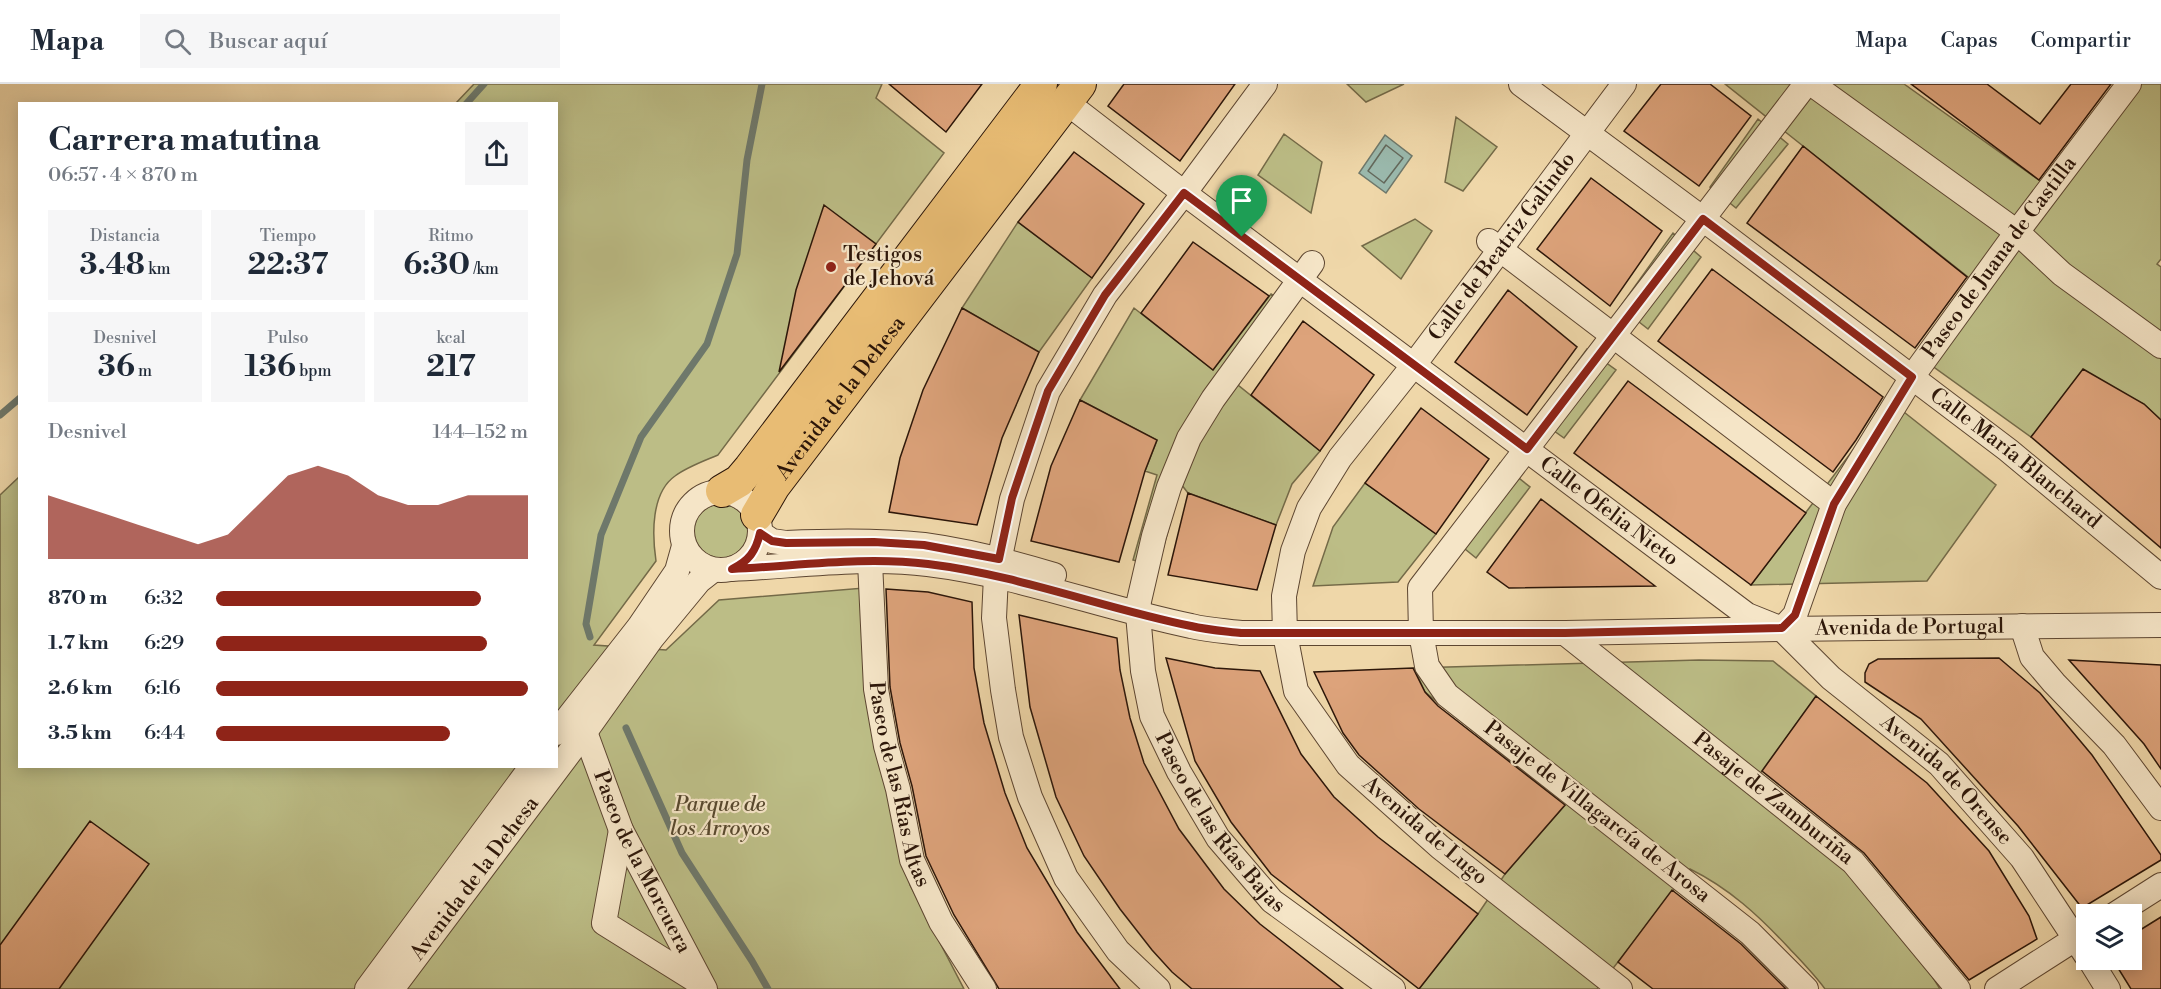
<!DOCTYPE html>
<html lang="es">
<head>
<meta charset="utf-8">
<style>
  :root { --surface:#fff; --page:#f6f6f7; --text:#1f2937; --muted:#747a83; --line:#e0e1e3; --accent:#8f2418 }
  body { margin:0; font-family:"Libre Bodoni",serif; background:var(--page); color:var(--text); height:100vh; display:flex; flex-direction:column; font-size:22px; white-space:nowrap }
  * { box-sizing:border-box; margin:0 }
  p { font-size:20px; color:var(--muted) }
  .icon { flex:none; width:33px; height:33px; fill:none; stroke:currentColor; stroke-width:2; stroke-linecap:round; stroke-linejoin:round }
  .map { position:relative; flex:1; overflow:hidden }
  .side { position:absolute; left:18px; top:18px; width:540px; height:666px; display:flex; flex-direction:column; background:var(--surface); border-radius:0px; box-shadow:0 3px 15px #0003 }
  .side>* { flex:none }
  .tools { position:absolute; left:2076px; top:820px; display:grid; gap:12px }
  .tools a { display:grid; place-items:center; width:66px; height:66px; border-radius:0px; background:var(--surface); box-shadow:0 3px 15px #0003; font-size:30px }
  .pin { position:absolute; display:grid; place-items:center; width:51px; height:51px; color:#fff; margin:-62px -26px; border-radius:50% 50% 50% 0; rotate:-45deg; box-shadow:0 0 6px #0007 }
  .pin .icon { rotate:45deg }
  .round { display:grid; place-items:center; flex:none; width:63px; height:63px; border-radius:0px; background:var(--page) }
  .head { display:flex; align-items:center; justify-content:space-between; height:102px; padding:0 30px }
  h1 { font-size:33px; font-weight:700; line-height:45px }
  .stats { display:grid; grid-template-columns:repeat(3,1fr); gap:9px; height:102px; padding:6px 30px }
  .stats div { display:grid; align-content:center; border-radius:0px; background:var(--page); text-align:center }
  .stats b { font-size:30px; font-weight:700 }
  .stats small { font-size:16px; font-weight:400 }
  .stats p { font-size:16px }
  .chart { height:168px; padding:12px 30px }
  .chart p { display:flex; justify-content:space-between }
  .chart svg { width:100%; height:108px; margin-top:6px; fill:var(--accent); opacity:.7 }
  ul { padding:0 30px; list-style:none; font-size:20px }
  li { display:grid; grid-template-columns:96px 72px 1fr; align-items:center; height:45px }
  li i { height:15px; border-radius:8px; background:var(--accent) }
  header { display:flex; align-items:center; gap:36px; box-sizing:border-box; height:84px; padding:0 30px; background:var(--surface); border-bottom:2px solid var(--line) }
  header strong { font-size:28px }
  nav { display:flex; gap:33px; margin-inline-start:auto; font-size:21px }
  .search { width:420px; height:54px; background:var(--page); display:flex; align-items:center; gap:15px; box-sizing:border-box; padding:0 21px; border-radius:0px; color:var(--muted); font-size:22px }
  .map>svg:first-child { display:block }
  .green { fill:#bcbd86; stroke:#746a48; stroke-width:1.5 }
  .water { fill:#9ab9ad; stroke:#6e786b; stroke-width:1.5 }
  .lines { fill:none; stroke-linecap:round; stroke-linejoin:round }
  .shore { stroke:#63685b; stroke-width:1.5 }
  .stream { stroke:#6e786b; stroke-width:7 }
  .building { fill:#dda37b; stroke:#2c1609; stroke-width:1.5 }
  .minor-casing { stroke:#5d4631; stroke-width:26 }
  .major-casing { stroke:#2c1609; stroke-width:34 }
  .minor { stroke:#f5e5c7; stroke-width:24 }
  .major { stroke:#e8bc74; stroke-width:32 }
  .route-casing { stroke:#fff; stroke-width:12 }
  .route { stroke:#8f2418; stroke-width:8 }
  .poi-dot { fill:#8f2418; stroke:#f5e5c7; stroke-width:2 }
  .labels { text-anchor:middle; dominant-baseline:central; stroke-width:4.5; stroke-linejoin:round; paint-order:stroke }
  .street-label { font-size:21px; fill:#2c1609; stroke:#f5e5c7 }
  .poi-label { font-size:21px; fill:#2c1609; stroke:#f5e5c7; text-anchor:start }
  .park-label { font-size:21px; font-style:italic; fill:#57482e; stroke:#f5e5c7 }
</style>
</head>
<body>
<header>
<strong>Mapa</strong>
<div class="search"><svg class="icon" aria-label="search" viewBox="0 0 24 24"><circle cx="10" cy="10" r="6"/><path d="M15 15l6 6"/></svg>Buscar aquí</div>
<nav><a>Mapa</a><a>Capas</a><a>Compartir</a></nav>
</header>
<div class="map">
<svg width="2161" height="905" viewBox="0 0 2161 905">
  <rect width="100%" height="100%" fill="#efd7a9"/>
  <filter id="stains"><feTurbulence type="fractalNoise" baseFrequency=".00333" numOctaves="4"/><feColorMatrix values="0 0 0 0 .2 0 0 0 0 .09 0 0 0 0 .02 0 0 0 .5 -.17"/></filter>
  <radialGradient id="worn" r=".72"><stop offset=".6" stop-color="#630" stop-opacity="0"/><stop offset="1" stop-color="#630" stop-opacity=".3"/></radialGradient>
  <path class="green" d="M474 0H882L876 14 944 69 718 371C704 377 687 383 675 392 651 409 652 450 656 477L594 561 666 566 719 516 864 504 881 669 910 801 964 905H0V411L19 393 20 682H556V20L456 19Z
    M1347 0H1404L1366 18Z
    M1725 0H1904L2050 104 2129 0H2161V175L2157 180 2161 183V336L2144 320 2093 294 2031 353 1924 276 1978 201Z
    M1456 33 1497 63 1463 107 1445 98Z
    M1758 35 1788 60 1736 124 1710 103Z
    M1284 50 1322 78 1311 129 1258 91Z
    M1415 135 1432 147 1401 195 1362 162Z
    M1018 138 1092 194 1039 268 962 224Z
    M1673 149 1701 173 1648 245 1620 223Z
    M1271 210 1292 223 1238 301 1320 367 1292 400 1276 441 1188 409 1181 400 1158 483 1133 476 1157 391 1145 387 1157 356 1080 316 1134 224 1213 286Z
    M1587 265 1616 286 1564 354 1536 334Z
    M1890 317 1996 401 1927 497 1751 501Z
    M1500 379 1530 403 1476 474 1448 451Z
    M1365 399 1436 450 1398 498 1313 502 1333 443Z
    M694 447a27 27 0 1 1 54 0a27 27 0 1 1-54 0Z
    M1699 576 1773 577 1816 612 1759 691 1891 836 1927 884 1940 905H1825C1814 890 1801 877 1788 863 1759 832 1729 804 1690 785L1597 905H1419L1478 830 1505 790 1565 721 1425 608 1414 584Z"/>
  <path class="water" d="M1385 51 1412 72 1386 109 1359 89Z"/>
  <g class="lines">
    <path class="shore" d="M1386 61 1403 74 1384 99 1368 87Z"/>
    <path class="stream" d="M466 20 484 0
      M0 331 20 314
      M590 553 586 540 601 451 641 353 707 260 737 170 747 76 762 0
      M626 644 682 769 752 877 768 905"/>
  </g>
  <path class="building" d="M889 0H982L946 48Z
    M1124 0H1235L1180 77 1108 22Z
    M1661 0H1710L1751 32 1699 102 1624 47Z
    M1911 0H1987L2040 40 2071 0H2111L2039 96Z
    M1803 62 1967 193 1915 264 1747 139Z
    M1074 68 1144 120 1092 194 1018 138Z
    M1591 94 1662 147 1610 222 1537 165Z
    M824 121 876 160 779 288 796 206Z
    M1193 158 1269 212 1213 286 1141 229Z
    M1712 185 1883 313 1856 356 1833 388 1658 257Z
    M1508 206 1577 263 1527 331 1455 278Z
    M962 224 1039 268 1002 354 977 441 889 428 900 374 923 306Z
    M1303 237 1374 291 1320 367 1251 311Z
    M2083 285 2144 320 2161 336V464L2031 353Z
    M1628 297 1806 429 1751 501 1574 369Z
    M1080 316 1157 356 1145 387 1119 478 1031 457 1051 382Z
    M1421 324 1489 375 1436 450 1365 399Z
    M1188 409 1276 441 1257 506 1168 491Z
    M1541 415 1655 502 1509 504 1487 488Z
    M886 505 928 508 972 518 974 584 984 639 1005 709 1027 764 1077 848 1120 905H999L954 831 926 772 912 702 900 659 890 603Z
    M1019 531 1117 554 1120 586 1130 634 1144 679 1179 745 1224 805 1260 840 1343 905H1192L1172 888 1152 866 1120 825 1084 772 1056 713 1030 623Z
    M1166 574 1215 584 1260 587 1301 670 1334 713 1378 753 1478 830 1419 905 1271 790 1231 738 1195 677Z
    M1999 574 2040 609 2092 671 2161 771V776L2082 824 2018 742 1921 635 1865 598V589L1869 580 1878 575Z
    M2069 576 2161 581V685L2144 660Z
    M1413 584 1425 608 1438 622 1565 721 1505 790 1419 725 1359 671 1343 649 1314 588Z
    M1816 612 1927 699 1989 767 2029 832 2037 855 1969 896 1864 769 1762 687Z
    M90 737 149 780 59 905H0V861Z
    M1672 806 1741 860 1786 905H1653L1618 878Z
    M2161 833V905H2131L2113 876H2132V851Z"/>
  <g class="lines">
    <defs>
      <g id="minor">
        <path id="s1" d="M1521 0 1703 135 2008 366 2161 493"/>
        <path d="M1812 0 2017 148 2062 190 2161 262"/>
        <path id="s2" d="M1066 18 1184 109 1747 531 1782 545 1831 594 1939 680 2022 774 2086 871"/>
        <path d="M1489 157 1834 420"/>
        <path id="s3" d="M1312 179 1213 315 1189 354 1169 403 1154 452 1139 517 1138 530 1143 587 1152 632 1179 688 1218 754 1272 817 1393 905"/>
        <circle cx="721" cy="447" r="39"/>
        <path d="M760 449 772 457 786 459C831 457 878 456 924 461 968 467 1011 478 1054 491"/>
        <path id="s4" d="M870 478 876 605 886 662 898 705 912 776 941 838 984 905"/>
        <path id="s5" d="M732 485C797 482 864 472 928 480 1018 491 1103 524 1191 542 1207 546 1224 547 1241 549H1565L1782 545 2161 541"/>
        <path d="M2022 542 2032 573 2054 599 2114 661 2161 724"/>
        <path id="s6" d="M1782 545 1795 531 1834 420 1912 293 2017 148 2129 0"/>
        <path id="s7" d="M1565 549 1853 778 1958 905"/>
        <path id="s8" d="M585 648 621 746 705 905"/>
        <path d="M556 649 639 543 677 487 684 462"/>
        <path d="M621 746 604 839 700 899"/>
        <path d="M2114 831 2161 801"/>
        <path d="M2090 876 2108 905"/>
        <path d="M367 905 532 682"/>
        <path id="s9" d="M392 905 585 648 652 554 699 497 713 486"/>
        <path d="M1158 905 1118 867 1066 794 1030 713 1011 653 1003 606 994 534 996 492 1012 415 1048 307 1105 211 1191 100 1265 0"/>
        <path id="s10" d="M1620 905 1440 763 1348 681 1296 607 1285 550 1284 512 1293 467 1309 424 1340 374 1413 282 1624 0"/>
        <path d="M1806 905 1750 849 1447 611 1427 582 1421 549 1420 504 1806 0"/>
        <path d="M1997 905 2086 848"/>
      </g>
      <g id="major">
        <path d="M722 407 739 397 750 384 1041 0"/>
        <path id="s11" d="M757 431 774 402 1080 0"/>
      </g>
    </defs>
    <use href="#minor" class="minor-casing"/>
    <use href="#major" class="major-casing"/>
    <use href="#minor" class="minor"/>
    <use href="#major" class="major"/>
  </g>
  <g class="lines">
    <defs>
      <path id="route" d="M1184 109 1527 365 1703 135 1912 293 1834 420 1795 531 1782 544 1565 549H1241C1224 547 1207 546 1191 542 1103 524 1018 491 928 480 864 472 797 482 732 485 749 477 756 467 760 449L772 457 786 459 874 458 924 461 999 475 1012 414 1048 307 1105 211Z"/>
    </defs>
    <use href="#route" class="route-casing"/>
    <use href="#route" class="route"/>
  </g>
  <circle class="poi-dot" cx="831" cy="183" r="6"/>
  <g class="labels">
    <g class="street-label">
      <text stroke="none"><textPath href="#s10" startOffset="956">Calle de Beatriz Galindo</textPath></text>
      <text stroke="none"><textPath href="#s6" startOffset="434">Paseo de Juana de Castilla</textPath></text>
      <text stroke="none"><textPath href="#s11" startOffset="144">Avenida de la Dehesa</textPath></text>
      <text stroke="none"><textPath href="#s1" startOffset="620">Calle María Blanchard</textPath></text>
      <text stroke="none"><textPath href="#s2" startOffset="680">Calle Ofelia Nieto</textPath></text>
      <text stroke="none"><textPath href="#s5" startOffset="1186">Avenida de Portugal</textPath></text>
      <text stroke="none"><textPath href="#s2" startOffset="1114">Avenida de Orense</textPath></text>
      <text stroke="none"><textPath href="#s4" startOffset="225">Paseo de las Rías Altas</textPath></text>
      <text stroke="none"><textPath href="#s7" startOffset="266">Pasaje de Zamburiña</textPath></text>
      <text transform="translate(1597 728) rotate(38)">Pasaje de Villagarcía de Arosa</text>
      <text stroke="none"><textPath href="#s3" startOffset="628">Paseo de las Rías Bajas</textPath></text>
      <text transform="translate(1425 747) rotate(40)">Avenida de Lugo</text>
      <text stroke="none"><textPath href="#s8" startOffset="142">Paseo de la Morcuera</textPath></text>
      <text stroke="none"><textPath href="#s9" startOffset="138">Avenida de la Dehesa</textPath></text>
    </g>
    <g class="poi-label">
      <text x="843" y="171">Testigos<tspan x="843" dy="24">de Jehová</tspan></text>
    </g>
    <g class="park-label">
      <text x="720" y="721">Parque de<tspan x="720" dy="24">los Arroyos</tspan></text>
    </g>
  </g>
  <rect width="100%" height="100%" filter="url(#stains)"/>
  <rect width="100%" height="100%" fill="url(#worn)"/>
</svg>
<div class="tools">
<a><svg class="icon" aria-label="layers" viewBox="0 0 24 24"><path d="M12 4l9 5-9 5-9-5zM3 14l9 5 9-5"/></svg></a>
</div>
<div class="pin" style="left:1242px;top:153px;background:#1e9e55"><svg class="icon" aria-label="arrive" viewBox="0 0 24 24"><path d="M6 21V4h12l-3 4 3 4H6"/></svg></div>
<section class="side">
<div class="head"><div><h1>Carrera matutina</h1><p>06:57 · 4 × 870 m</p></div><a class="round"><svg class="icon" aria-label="share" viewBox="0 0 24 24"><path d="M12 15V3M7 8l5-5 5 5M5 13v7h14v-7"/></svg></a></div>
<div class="stats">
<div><p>Distancia</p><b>3.48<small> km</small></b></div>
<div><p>Tiempo</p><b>22:37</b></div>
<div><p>Ritmo</p><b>6:30<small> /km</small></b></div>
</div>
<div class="stats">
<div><p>Desnivel</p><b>36<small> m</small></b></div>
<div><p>Pulso</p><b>136<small> bpm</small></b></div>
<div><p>kcal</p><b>217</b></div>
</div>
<div class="chart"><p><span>Desnivel</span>144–152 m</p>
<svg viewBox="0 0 160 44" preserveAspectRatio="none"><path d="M0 44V18L10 22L20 26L30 30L40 34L50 38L60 34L70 22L80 10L90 6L100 10L110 18L120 22L130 22L140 18L150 18L160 18V44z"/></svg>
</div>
<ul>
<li><b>870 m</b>6:32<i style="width:85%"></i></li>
<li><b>1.7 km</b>6:29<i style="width:87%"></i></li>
<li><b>2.6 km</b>6:16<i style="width:100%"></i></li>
<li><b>3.5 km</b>6:44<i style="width:75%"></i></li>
</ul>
</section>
</div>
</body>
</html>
